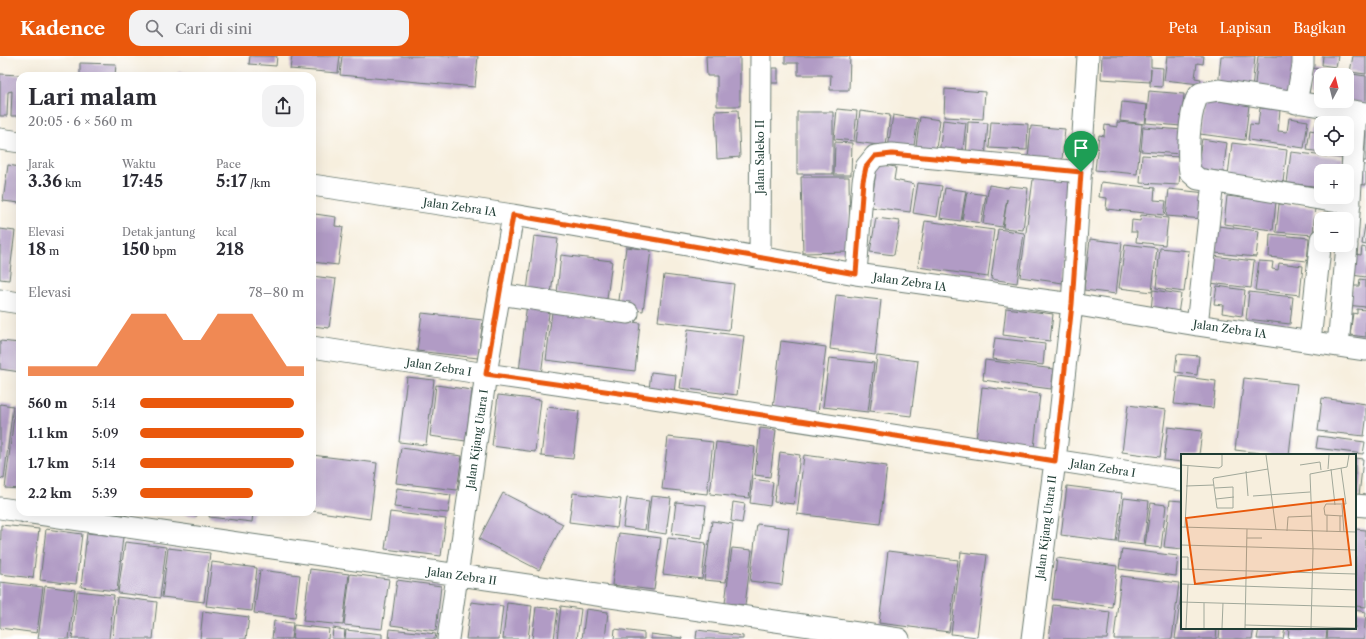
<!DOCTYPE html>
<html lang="id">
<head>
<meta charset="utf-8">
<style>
  :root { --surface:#fff; --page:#f2f2f3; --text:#2b2b33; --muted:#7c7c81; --accent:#ea580c }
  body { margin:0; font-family:"Libre Caslon Text",serif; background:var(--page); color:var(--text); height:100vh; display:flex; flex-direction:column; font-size:15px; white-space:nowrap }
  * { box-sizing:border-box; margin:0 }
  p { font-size:13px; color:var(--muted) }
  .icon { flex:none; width:22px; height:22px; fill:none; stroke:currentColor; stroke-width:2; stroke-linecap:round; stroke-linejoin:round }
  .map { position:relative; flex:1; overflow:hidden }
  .side { position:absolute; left:16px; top:16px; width:300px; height:444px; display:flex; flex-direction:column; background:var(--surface); border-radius:12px; box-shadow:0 4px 16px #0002 }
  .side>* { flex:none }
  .needle { width:26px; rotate:7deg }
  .controls { position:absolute; left:1314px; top:12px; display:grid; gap:8px }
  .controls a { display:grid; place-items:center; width:40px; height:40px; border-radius:8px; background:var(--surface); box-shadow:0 4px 16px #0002; font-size:20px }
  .pin { position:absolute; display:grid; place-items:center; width:34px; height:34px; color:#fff; margin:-41px -17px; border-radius:50% 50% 50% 0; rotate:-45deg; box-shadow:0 0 4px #0007 }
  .pin .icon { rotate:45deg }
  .round { display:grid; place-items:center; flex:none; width:42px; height:42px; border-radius:12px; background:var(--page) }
  .overview { display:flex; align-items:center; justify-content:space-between; height:68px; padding:0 12px }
  h1 { font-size:22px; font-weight:700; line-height:30px }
  .figures { display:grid; grid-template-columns:repeat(3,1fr); gap:6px; height:68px; padding:4px 12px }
  .figures div { display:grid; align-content:center }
  .figures b { font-size:17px; font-weight:700 }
  .figures small { font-size:11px; font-weight:400 }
  .figures p { font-size:11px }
  .chart { height:112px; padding:8px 12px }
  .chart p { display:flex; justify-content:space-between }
  .chart svg { width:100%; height:72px; margin-top:4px; fill:var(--accent); opacity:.7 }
  ul { padding:0 12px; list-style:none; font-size:13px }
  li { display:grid; grid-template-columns:64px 48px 1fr; align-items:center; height:30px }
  li i { height:10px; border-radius:5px; background:var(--accent) }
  header { display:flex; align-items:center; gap:24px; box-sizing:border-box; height:56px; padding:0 20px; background:var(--accent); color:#fff }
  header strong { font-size:19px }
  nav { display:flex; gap:22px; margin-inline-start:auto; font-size:14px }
  .search { width:280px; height:36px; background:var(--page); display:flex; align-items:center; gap:10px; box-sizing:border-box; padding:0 14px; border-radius:12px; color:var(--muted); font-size:15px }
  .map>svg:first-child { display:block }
  .building { fill:#b19bc5 }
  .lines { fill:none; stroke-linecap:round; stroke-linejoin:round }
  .minor-casing { stroke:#6b7b70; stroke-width:23 }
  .minor { stroke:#fff; stroke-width:21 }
  .route-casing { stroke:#fff; stroke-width:8 }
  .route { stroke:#ea580c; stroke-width:5 }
  .labels { text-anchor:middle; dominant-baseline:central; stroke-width:3.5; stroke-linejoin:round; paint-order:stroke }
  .street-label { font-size:11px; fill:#1f3d34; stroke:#fff }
  .inset-road { fill:none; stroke:#a1a89a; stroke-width:1 }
  .view { fill:#e8590c; fill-opacity:0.15; stroke:#e8590c; stroke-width:2 }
  .inset-edge { fill:none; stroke:#1f3d34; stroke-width:2 }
</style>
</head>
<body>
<header>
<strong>Kadence</strong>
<div class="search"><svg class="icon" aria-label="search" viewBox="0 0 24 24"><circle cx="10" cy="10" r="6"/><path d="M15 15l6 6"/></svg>Cari di sini</div>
<nav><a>Peta</a><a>Lapisan</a><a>Bagikan</a></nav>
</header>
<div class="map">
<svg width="1366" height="583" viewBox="0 0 1366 583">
  <rect width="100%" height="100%" fill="#fff"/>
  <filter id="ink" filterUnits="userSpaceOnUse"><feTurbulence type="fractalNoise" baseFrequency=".025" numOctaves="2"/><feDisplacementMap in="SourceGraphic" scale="8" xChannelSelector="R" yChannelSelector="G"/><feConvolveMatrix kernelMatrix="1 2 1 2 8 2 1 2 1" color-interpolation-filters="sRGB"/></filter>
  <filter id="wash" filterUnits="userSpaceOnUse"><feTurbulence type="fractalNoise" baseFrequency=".012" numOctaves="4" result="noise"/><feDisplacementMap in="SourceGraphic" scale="16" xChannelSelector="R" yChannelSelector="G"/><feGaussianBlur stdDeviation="0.9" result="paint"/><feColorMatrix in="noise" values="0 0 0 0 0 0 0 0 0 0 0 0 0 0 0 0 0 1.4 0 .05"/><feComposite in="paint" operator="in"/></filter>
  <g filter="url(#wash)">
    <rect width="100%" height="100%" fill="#f7efde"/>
    <g id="blocks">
      <path class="building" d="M250 0H277L276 10 249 8Z
        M292 0H340L338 17 290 13Z
        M342 0H478L475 31 340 19Z
        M706 0H740V50H717V20H707Z
        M785 0H850L849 34H830L831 19H798V7H785Z
        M1102 0H1151V11L1163 12 1162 31 1150 30 1151 13 1150 26 1101 23Z
        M1167 0H1204L1203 8 1197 7 1195 22 1201 23 1200 28 1164 24Z
        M1221 0H1255L1252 34 1218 31Z
        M1258 0H1295L1291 40 1254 37Z
        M1323 0H1338L1336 11 1322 9Z
        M1353 0H1366V18L1350 16Z
        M80 7 116 8 115 20H80Z
        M768 12H778V27H768Z
        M1312 12 1341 16V19H1321V41L1309 40Z
        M178 16 194 17V20H178Z
        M1344 17 1366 20V49L1347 45V19H1344Z
        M0 18 20 19V60H11L12 35 8 36 7 60H0Z
        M945 33 985 36 983 63 944 61Z
        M1149 35 1184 38 1181 70 1146 67Z
        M1204 43 1249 49 1245 84 1200 78Z
        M1122 46 1147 49 1145 68 1120 65Z
        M1260 52 1280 54 1278 75 1287 76 1289 62 1308 65 1304 92 1248 84 1250 68 1258 69Z
        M837 53 857 55 854 85 834 83Z
        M738 54 740 101 717 103 715 55Z
        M860 55 890 59 886 90 856 86Z
        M797 56H833V118H797Z
        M893 59 918 63 913 96 888 92Z
        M920 61 940 64 935 100 915 97Z
        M1317 62 1344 66 1321 67V93H1343L1342 99 1307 94 1310 74 1315 75Z
        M943 64 966 67 962 102 939 99Z
        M968 66 988 67 985 103 966 101Z
        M991 66 1028 68 1027 94 989 92Z
        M1117 66 1142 68 1137 118 1095 114 1099 79 1104 80 1105 69 1117 71Z
        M1362 69H1366V105H1360Z
        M1031 70 1065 73 1062 104 1028 102Z
        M1143 71 1183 74 1181 98 1141 95Z
        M1202 83 1227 87 1223 116 1197 112Z
        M835 86 852 87 851 119H834Z
        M1232 87 1287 94 1283 126 1228 119Z
        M1291 96 1342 102 1341 115H1321V131L1287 127Z
        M1142 99 1181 101 1179 129 1140 127Z
        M877 108 896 111 894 124 914 128 910 156 871 151Z
        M1359 108 1366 109V129L1357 128Z
        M8 109 20 111V147L3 145Z
        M1034 116 1077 122 1063 227 1020 221Z
        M801 121H849L850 196 803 197Z
        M1101 126 1155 132 1154 144 1166 145 1164 159 1106 153 1107 142 1099 141Z
        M918 127 942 130 937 161 913 157Z
        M989 129 1008 132 1009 130 1028 132 1023 174 1003 172 1007 143 1002 171 983 168Z
        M945 132 966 135 961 165 940 162Z
        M1169 133 1206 137 1204 163 1166 160Z
        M967 136 986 139 981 167 962 164Z
        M1227 140 1276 146 1273 174 1224 168Z
        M1279 148 1315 151 1313 179 1276 176Z
        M315 158 336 161 335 170 343 171 338 209 312 206V167L314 168Z
        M1141 159 1168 162 1165 189 1136 186 1137 176H1131L1132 164 1140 165Z
        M876 162 900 165 894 199 870 196Z
        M925 165 994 174 988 221 918 211Z
        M1365 169H1366V189L1362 188Z
        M1218 170 1259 175 1256 201 1215 197Z
        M0 173 15 175 9 224 0 223Z
        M998 173 1024 177 1017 227 991 223Z
        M1270 178 1309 182 1307 205 1269 201Z
        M534 180 558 183 551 238 527 235Z
        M1090 183 1122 187 1116 238 1084 234Z
        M1125 188 1157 192 1152 236 1119 232Z
        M626 191 651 194 643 255 618 252Z
        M1362 191 1366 192V221L1352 219 1355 198 1361 199Z
        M1160 192 1189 195 1184 236 1156 232Z
        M561 199 612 205 607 243 557 237Z
        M1213 200 1254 205 1251 232 1210 227Z
        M1259 205 1273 206 1272 213 1278 214 1279 207 1303 210 1300 239 1255 234Z
        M664 219 734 228 729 274 658 265Z
        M312 220 336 223 329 272 312 270Z
        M1360 223 1366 224V251L1346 249 1353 230H1359Z
        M1217 230 1245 234 1242 260 1222 257 1223 249 1214 248Z
        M1153 234 1181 238 1178 258 1151 254Z
        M1249 236 1293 241 1290 268 1246 263Z
        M836 239 881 244 875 299 830 293Z
        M527 247 550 250 541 319 519 316Z
        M1006 252 1053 258 1050 285 1003 279Z
        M1357 253 1366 254V281L1350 279 1353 257 1357 258Z
        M552 256 640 267 635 315 546 304Z
        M422 257 483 264 478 302 417 295Z
        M688 273 744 280 737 339 680 332Z
        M995 282 1045 288 1043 309 992 303Z
        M0 285 20 287V316L0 313Z
        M781 285 826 291 818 357 773 352Z
        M1177 298 1199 300 1197 319 1175 316Z
        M877 300 918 305 911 360 870 355Z
        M829 302 874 307 868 356 823 351Z
        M985 304 1054 313 1051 333 983 324Z
        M651 316 676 319 674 337 649 334Z
        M1178 320 1216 325 1213 352 1174 348Z
        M407 321 434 324 426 389 399 386Z
        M1244 322 1297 328 1289 399H1278L1235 394Z
        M436 329 472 334 466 385 430 380Z
        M982 331 1040 338 1034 392 976 385Z
        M498 339 541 344 535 396 492 390Z
        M1322 342 1366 348V365L1364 380 1318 375Z
        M0 348 13 350 4 423 0 422Z
        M1128 349 1166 354 1160 401 1122 396Z
        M547 351 579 355 573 403 541 400Z
        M15 353H20V433L5 432Z
        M1168 371 1202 375 1199 399H1182V406L1164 404Z
        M760 372 776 374 770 421 755 419Z
        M1318 380 1365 386 1363 398 1316 392Z
        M668 381 713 386 707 438 662 433Z
        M716 386 755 391 749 442 710 438Z
        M401 392 462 400 457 434 396 427Z
        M780 396 800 399 794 448 774 446Z
        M312 399 377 407 370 463 312 455Z
        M804 399 887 410 880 468 797 458Z
        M1355 402 1363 403 1359 440 1355 439Z
        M753 423 773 426 770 450 750 447Z
        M1067 430 1122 437 1116 486 1061 479Z
        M397 432 451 439 448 457 394 451Z
        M503 437 563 468 539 514 479 483Z
        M573 437 621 443 617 472 569 466Z
        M651 440 671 442 666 478 647 475Z
        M627 442 649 445 645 474 623 471Z
        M1124 442 1149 445 1144 489 1118 486Z
        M1170 444 1182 445V493L1164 491Z
        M676 446 706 449 702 482 672 478Z
        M733 446 745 448 742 467 731 465Z
        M1151 447 1166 449 1161 492 1145 490Z
        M107 456H127V459Z
        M168 456H197V460Z
        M210 456H253L252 466 209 461Z
        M390 456 446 463 441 500 385 493Z
        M712 465 733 468 726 526 704 524Z
        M757 468 789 472 782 529 750 525Z
        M1 469 39 473 33 522 0 518Z
        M46 473 82 478 76 528 40 524Z
        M1355 473 1366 474V551L1355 550Z
        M87 477 123 481 117 535 81 531Z
        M619 477 661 482 654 534 612 529Z
        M668 482 706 487 702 523 663 518Z
        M125 486 166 491 160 542 118 537Z
        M168 492 210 497 204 546 162 541Z
        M732 492 752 494 745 549 725 547Z
        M1122 493 1178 500 1176 520 1119 513Z
        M888 495 958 504 949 576 879 567Z
        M961 496 987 499 977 581 951 578Z
        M1057 502 1117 510 1112 551 1052 543Z
        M212 506 257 512 252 555 206 550Z
        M310 513 349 518 343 569 303 565Z
        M260 514 300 519 295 562 254 557Z
        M350 518 389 523 382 573 344 569Z
        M1121 520 1179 527 1172 583H1114Z
        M397 524 441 530 436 575 391 569Z
        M0 526 43 531 37 577 0 572Z
        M45 530 75 534 69 583H38Z
        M77 535 114 539 109 583H72Z
        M1181 537 1182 572H1217L1216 583H1175Z
        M117 541 157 546 153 583H112Z
        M471 546 503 550 499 583H466Z
        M507 547 532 550 528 583H503Z
        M1053 549 1110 556 1107 583H1049Z
        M561 550 581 553 577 583H557Z
        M536 551 558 553 554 583H532Z
        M586 553 608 556 605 583H582Z
        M1355 554 1366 556 1364 583H1327L1328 572H1355Z
        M203 555 249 561 246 583H200Z
        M274 565 293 567 291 583H272Z
        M294 569 329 573 328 583H292Z
        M333 572 345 574 344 583H332Z
        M1220 572H1254L1252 583H1219Z
        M1259 572H1285L1283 583H1257Z
        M1289 572 1327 573 1326 583H1288Z
        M390 573 436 578 435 583H389Z
        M615 573 644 577V583H614Z
        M346 574 382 578V583H345Z
        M697 574 743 580V583H696Z
        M651 578 682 582V583H651Z"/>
    </g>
  </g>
  <g filter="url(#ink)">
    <use href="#blocks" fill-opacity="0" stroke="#6b7b70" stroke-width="1"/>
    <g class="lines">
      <defs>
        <path id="minor" d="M1296 47 1303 9V0
          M0 83 20 86
          M312 129 513 159 856 218 1072 248 1197 269 1366 294
          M1350 148 1198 123 1190 116C1187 99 1189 61 1196 44 1197 41 1199 39 1201 37L1219 34 1366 57
          M1347 186 1356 56
          M760 202 761 0
          M856 218 863 125 866 111 875 100 892 98 1081 116
          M499 238 628 257
          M0 244 20 247
          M1197 269 1213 126
          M1310 285 1321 183
          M1338 290 1347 189
          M312 291 486 318 654 342 1182 424
          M1355 449 1366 450
          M0 452 20 455
          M25 456 899 583
          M448 583 486 318 513 159
          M1032 583 1055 405 1072 248 1088 0"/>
      </defs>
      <use href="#minor" class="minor-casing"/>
      <use href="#minor" class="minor"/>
    </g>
  </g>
  <g class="lines" filter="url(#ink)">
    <defs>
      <path id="route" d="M892 98 1081 116 1072 248 1055 405 654 342 486 318 513 159 856 218 863 125 866 111 875 100Z"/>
    </defs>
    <use href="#route" class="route-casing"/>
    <use href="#route" class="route"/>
  </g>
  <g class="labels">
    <g class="street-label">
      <text transform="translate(760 101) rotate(-90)">Jalan Saleko II</text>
      <text transform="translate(460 151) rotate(8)">Jalan Zebra IA</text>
      <text transform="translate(910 226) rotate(8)">Jalan Zebra IA</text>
      <text transform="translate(1230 273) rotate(8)">Jalan Zebra IA</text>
      <text transform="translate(439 311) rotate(9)">Jalan Zebra I</text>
      <text transform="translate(477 383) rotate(-82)">Jalan Kijang Utara I</text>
      <text transform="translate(1103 412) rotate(9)">Jalan Zebra I</text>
      <text transform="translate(1046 471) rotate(-83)">Jalan Kijang Utara II</text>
      <text transform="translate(462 520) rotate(8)">Jalan Zebra II</text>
    </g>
  </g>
  <g transform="translate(1181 398)">
    <rect width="175" height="175" fill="#f7efde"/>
    <path class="inset-road" d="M85 1 95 76M0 11 38 14 41 12V1M119 11 139 8 140 16M160 14 165 50H145L143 54 144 61 162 62M147 15 148 1M150 15 154 51M65 17 67 42M5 32 33 31M34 34 52 33V54H36L32 25 33 24 87 15M72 42 129 38M35 45 53 43M161 51 163 78M146 61V78M159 62V78M0 73 175 78M4 73 7 11M106 77 107 63 131 62M66 84H81M0 91 175 96M0 103H7V115M0 115 175 120M0 130 175 136M0 148 175 153M64 171 175 174M5 174 7 130M23 174V149M41 174 42 149M64 174 66 75M130 174 132 95 129 20 166 13 168 1"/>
    <path class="view" d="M162 45 170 111 14 130 5 64Z"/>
    <rect width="175" height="175" class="inset-edge"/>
  </g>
</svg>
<div class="controls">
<a><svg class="needle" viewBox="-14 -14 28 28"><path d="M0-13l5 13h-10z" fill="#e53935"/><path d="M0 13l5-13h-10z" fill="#7c7c81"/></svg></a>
<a><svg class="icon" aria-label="locate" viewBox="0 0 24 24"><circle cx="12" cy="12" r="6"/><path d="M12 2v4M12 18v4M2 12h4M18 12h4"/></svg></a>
<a>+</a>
<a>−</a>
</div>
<div class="pin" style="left:1081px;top:116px;background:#1e9e55"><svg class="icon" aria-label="arrive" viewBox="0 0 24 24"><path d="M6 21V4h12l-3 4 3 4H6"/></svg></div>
<section class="side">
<div class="overview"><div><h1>Lari malam</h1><p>20:05 · 6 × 560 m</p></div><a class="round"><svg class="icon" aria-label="share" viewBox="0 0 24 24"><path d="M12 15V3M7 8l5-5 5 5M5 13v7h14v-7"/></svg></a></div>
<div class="figures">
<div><p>Jarak</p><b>3.36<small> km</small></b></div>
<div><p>Waktu</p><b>17:45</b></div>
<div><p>Pace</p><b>5:17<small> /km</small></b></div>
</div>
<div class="figures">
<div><p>Elevasi</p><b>18<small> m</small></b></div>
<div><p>Detak jantung</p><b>150<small> bpm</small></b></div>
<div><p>kcal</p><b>218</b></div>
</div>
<div class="chart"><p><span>Elevasi</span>78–80 m</p>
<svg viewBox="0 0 160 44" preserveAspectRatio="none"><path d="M0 44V38L10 38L20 38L30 38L40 38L50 22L60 6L70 6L80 6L90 22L100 22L110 6L120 6L130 6L140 22L150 38L160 38V44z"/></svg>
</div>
<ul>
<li><b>560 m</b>5:14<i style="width:94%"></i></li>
<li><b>1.1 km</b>5:09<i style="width:100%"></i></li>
<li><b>1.7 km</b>5:14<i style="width:94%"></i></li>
<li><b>2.2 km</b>5:39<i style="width:69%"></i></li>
</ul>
</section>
</div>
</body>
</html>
